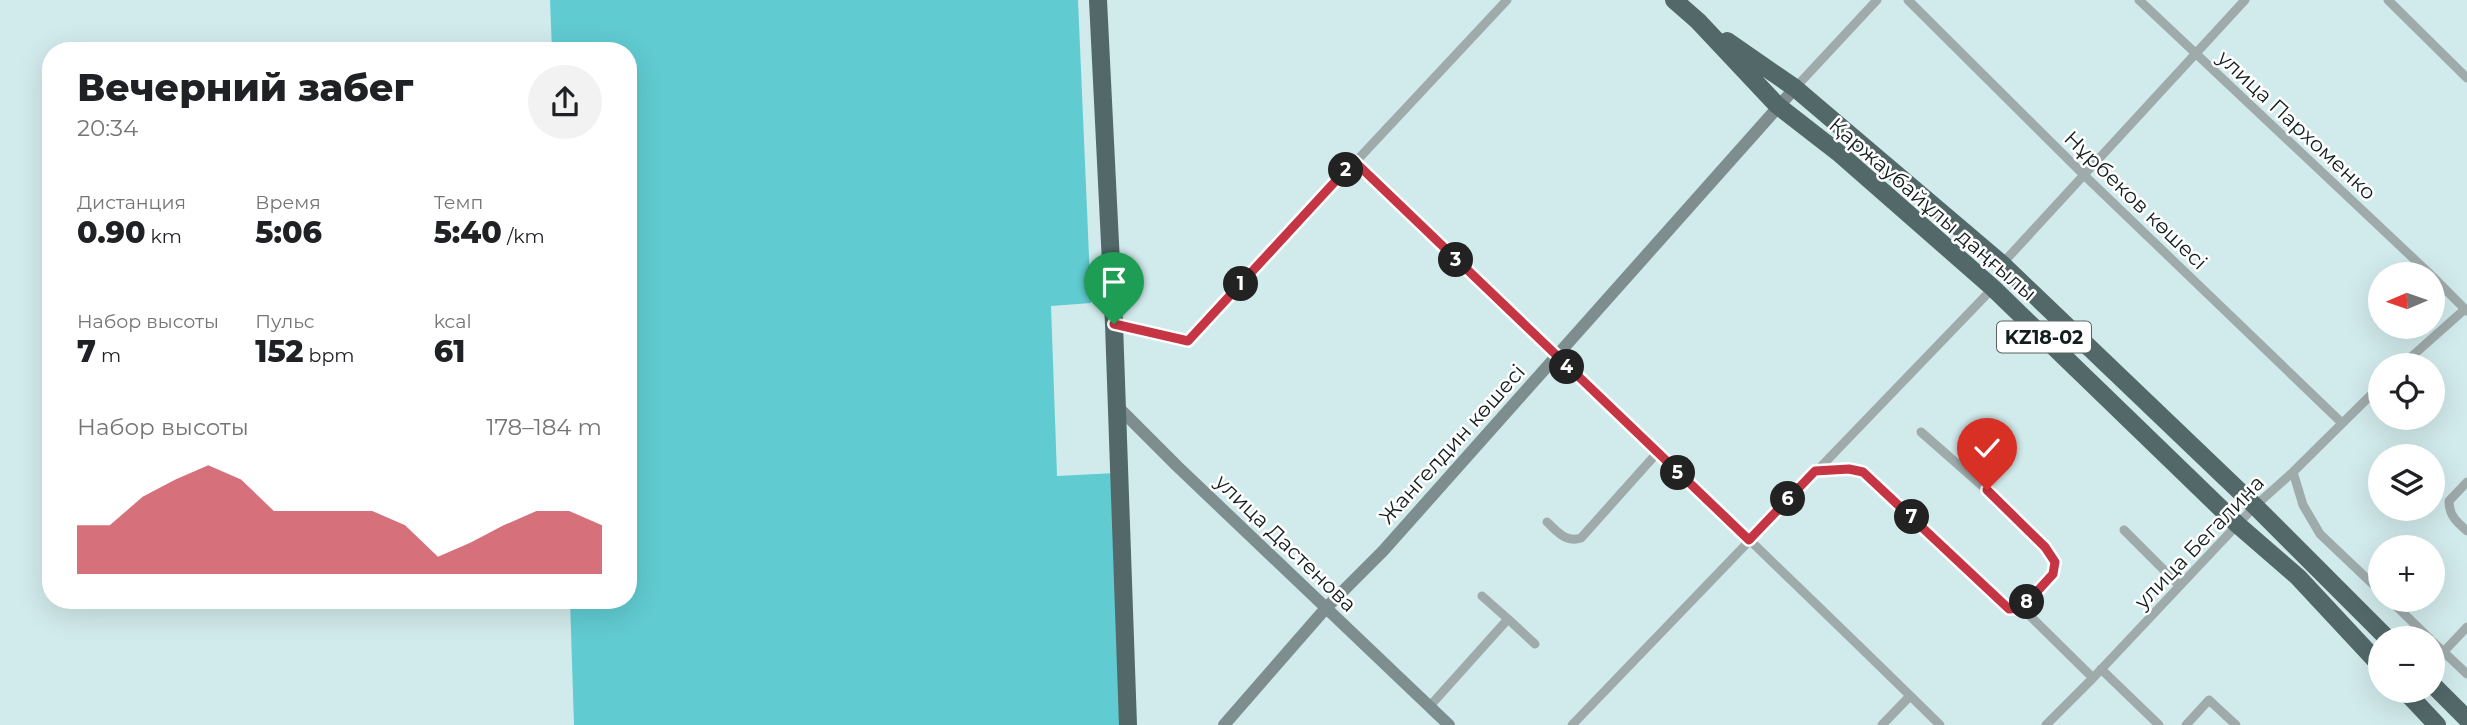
<!DOCTYPE html>
<html lang="ru">
<head>
<meta charset="utf-8">
<style>
  :root { --surface:#fff; --page:#f2f2f2; --text:#202124; --muted:#757577; --accent:#c53543 }
  body { margin:0; font-family:Montserrat,sans-serif; background:var(--page); color:var(--text); height:100vh; display:flex; flex-direction:column; font-size:26px; white-space:nowrap }
  * { box-sizing:border-box; margin:0 }
  p { font-size:23px; color:var(--muted) }
  .icon { flex:none; width:38px; height:38px; fill:none; stroke:currentColor; stroke-width:2; stroke-linecap:round; stroke-linejoin:round }
  .map { position:relative; flex:1; overflow:hidden }
  .side { position:absolute; left:42px; top:42px; width:595px; height:567px; display:flex; flex-direction:column; background:var(--surface); border-radius:28px; box-shadow:0 7px 28px #0002 }
  .side>* { flex:none }
  .needle { width:46px; rotate:268deg }
  .tools { position:absolute; left:2368px; top:262px; display:grid; gap:14px }
  .tools a { display:grid; place-items:center; width:77px; height:77px; border-radius:50%; background:var(--surface); box-shadow:0 7px 28px #0002; font-size:35px }
  .pin { position:absolute; display:grid; place-items:center; width:60px; height:60px; color:#fff; margin:-72px -30px; border-radius:50% 50% 50% 0; rotate:-45deg; box-shadow:0 0 7px #0007 }
  .pin .icon { rotate:45deg }
  .km { position:absolute; width:35px; height:35px; margin:-18px; border-radius:50%; background:#222; color:#fff; font-size:19px; line-height:35px; text-align:center }
  .round { display:grid; place-items:center; flex:none; width:74px; height:74px; border-radius:37px; background:var(--page) }
  .headline { display:flex; align-items:center; justify-content:space-between; height:119px; padding:0 35px }
  h1 { font-size:38px; font-weight:800; line-height:52px }
  .figures { display:grid; grid-template-columns:repeat(3,1fr); gap:10px; height:119px; padding:7px 35px }
  .figures div { display:grid; align-content:center }
  .figures b { font-size:30px; font-weight:800 }
  .figures small { font-size:19px; font-weight:400 }
  .figures p { font-size:19px }
  .chart { height:196px; padding:14px 35px }
  .chart p { display:flex; justify-content:space-between }
  .chart svg { width:100%; height:126px; margin-top:7px; fill:var(--accent); opacity:.7 }
  .map>svg:first-child { display:block }
  .green { fill:#60cbd1 }
  .lines { fill:none; stroke-linecap:round; stroke-linejoin:round }
  .street { stroke:#9faaab; stroke-width:9 }
  .secondary { stroke:#7e8e8f; stroke-width:12 }
  .highway { stroke:#526869; stroke-width:18 }
  .route-casing { stroke:#fff; stroke-width:14 }
  .route { stroke:#c53543; stroke-width:9 }
  .labels { text-anchor:middle; dominant-baseline:central; stroke-width:5; stroke-linejoin:round; paint-order:stroke }
  .shield { fill:#fff; stroke:#5b6262; stroke-width:2 }
  .shield-label { font-size:19px; font-weight:bold; fill:#151e1e }
  .street-label { font-size:21px; fill:#151e1e; stroke:#fff }
</style>
</head>
<body>
<div class="map">
<svg width="2467" height="725" viewBox="0 0 2467 725">
  <rect width="100%" height="100%" fill="#d1eaeb"/>
  <path class="green" d="M550 0H1078L1091 303 1051 306 1057 476 1116 473 1122 725H574L570 600H628V51H552Z"/>
  <g class="lines">
    <path class="street" d="M1908 0 2084 175 2342 423
      M2139 0 2431 275
      M2388 0 2467 78
      M1795 88 1877 0
      M1354 161C1549 349 1747 535 1940 725
      M2002 264 2245 0
      M2432 276 2467 311
      M1114 324 1188 341 1507 0
      M2401 366 2465 309
      M1921 432 1987 490 2050 553C2063 575 2036 593 2022 608
      M1815 471 1849 469 1863 472 2009 609 2022 608 2093 678
      M2293 472 2303 505 2320 534 2380 591
      M2467 482 2449 501C2449 516 2457 522 2467 531
      M1547 522C1558 532 1566 543 1581 538L1657 453
      M2124 530 2179 585
      M2390 600 2430 639
      M1508 619 1535 644
      M2432 641 2467 674
      M2432 664 2467 627
      M2101 669 2159 725
      M1429 707 1508 619 1482 596
      M1572 725 1993 288
      M1882 725 1910 696
      M2046 725 2093 678 2255 506 2293 472 2380 386
      M2186 725 2209 700 2236 725"/>
    <path class="secondary" d="M1117 406 1177 466 1449 725
      M1224 725 1326 608 1383 551 1795 88"/>
    <path class="highway" d="M1098 0 1114 324 1128 725
      M1674 0 1698 21 1777 105 1840 154 1993 288 2238 525 2298 577 2380 665
      M1727 41 1795 88 2002 264 2255 506 2388 639
      M2432 684 2467 719
      M2405 691 2437 725"/>
  </g>
  <g class="lines">
    <defs>
      <path id="route" d="M1114 324 1188 341 1354 161 1749 540 1815 471 1849 469 1863 472 2009 609 2022 608 2053 574 2055 562 2045 547 1987 490"/>
    </defs>
    <use href="#route" class="route-casing"/>
    <use href="#route" class="route"/>
  </g>
  <g class="labels">
    <rect class="shield" x="1997" y="321.5" width="94" height="31" rx="5"/>
    <g class="shield-label">
      <text x="2044" y="337">KZ18-02</text>
    </g>
    <g class="street-label">
      <text transform="translate(2297 125) rotate(43)">улица Пархоменко</text>
      <text transform="translate(2136 200) rotate(44)">Нұрбеков көшесі</text>
      <text transform="translate(1933 209) rotate(41)">Қаржаубайұлы даңғылы</text>
      <text transform="translate(1452 444) rotate(-48)">Жангелдин көшесі</text>
      <text transform="translate(2199 542) rotate(-46)">улица Бегалина</text>
      <text transform="translate(1286 543) rotate(44)">улица Дастенова</text>
    </g>
  </g>
</svg>
<div class="tools">
<a><svg class="needle" viewBox="-14 -14 28 28"><path d="M0-13l5 13h-10z" fill="#e53935"/><path d="M0 13l5-13h-10z" fill="#757577"/></svg></a>
<a><svg class="icon" aria-label="locate" viewBox="0 0 24 24"><circle cx="12" cy="12" r="6"/><path d="M12 2v4M12 18v4M2 12h4M18 12h4"/></svg></a>
<a><svg class="icon" aria-label="layers" viewBox="0 0 24 24"><path d="M12 4l9 5-9 5-9-5zM3 14l9 5 9-5"/></svg></a>
<a>+</a>
<a>−</a>
</div>
<div class="pin" style="left:1114px;top:324px;background:#1e9e55"><svg class="icon" aria-label="arrive" viewBox="0 0 24 24"><path d="M6 21V4h12l-3 4 3 4H6"/></svg></div>
<div class="pin" style="left:1987px;top:490px;background:#d93025"><svg class="icon" aria-label="check" viewBox="0 0 24 24"><path d="M5 12l5 5 9-10"/></svg></div>
<b class="km" style="left:1241px;top:284px">1</b>
<b class="km" style="left:1346px;top:170px">2</b>
<b class="km" style="left:1456px;top:260px">3</b>
<b class="km" style="left:1567px;top:367px">4</b>
<b class="km" style="left:1678px;top:473px">5</b>
<b class="km" style="left:1788px;top:499px">6</b>
<b class="km" style="left:1912px;top:517px">7</b>
<b class="km" style="left:2027px;top:602px">8</b>
<section class="side">
<div class="headline"><div><h1>Вечерний забег</h1><p>20:34</p></div><a class="round"><svg class="icon" aria-label="share" viewBox="0 0 24 24"><path d="M12 15V3M7 8l5-5 5 5M5 13v7h14v-7"/></svg></a></div>
<div class="figures">
<div><p>Дистанция</p><b>0.90<small> km</small></b></div>
<div><p>Время</p><b>5:06</b></div>
<div><p>Темп</p><b>5:40<small> /km</small></b></div>
</div>
<div class="figures">
<div><p>Набор высоты</p><b>7<small> m</small></b></div>
<div><p>Пульс</p><b>152<small> bpm</small></b></div>
<div><p>kcal</p><b>61</b></div>
</div>
<div class="chart"><p><span>Набор высоты</span>178–184 m</p>
<svg viewBox="0 0 160 44" preserveAspectRatio="none"><path d="M0 44V27L10 27L20 17L30 11L40 6L50 11L60 22L70 22L80 22L90 22L100 27L110 38L120 33L130 27L140 22L150 22L160 27V44z"/></svg>
</div>
</section>
</div>
</body>
</html>
